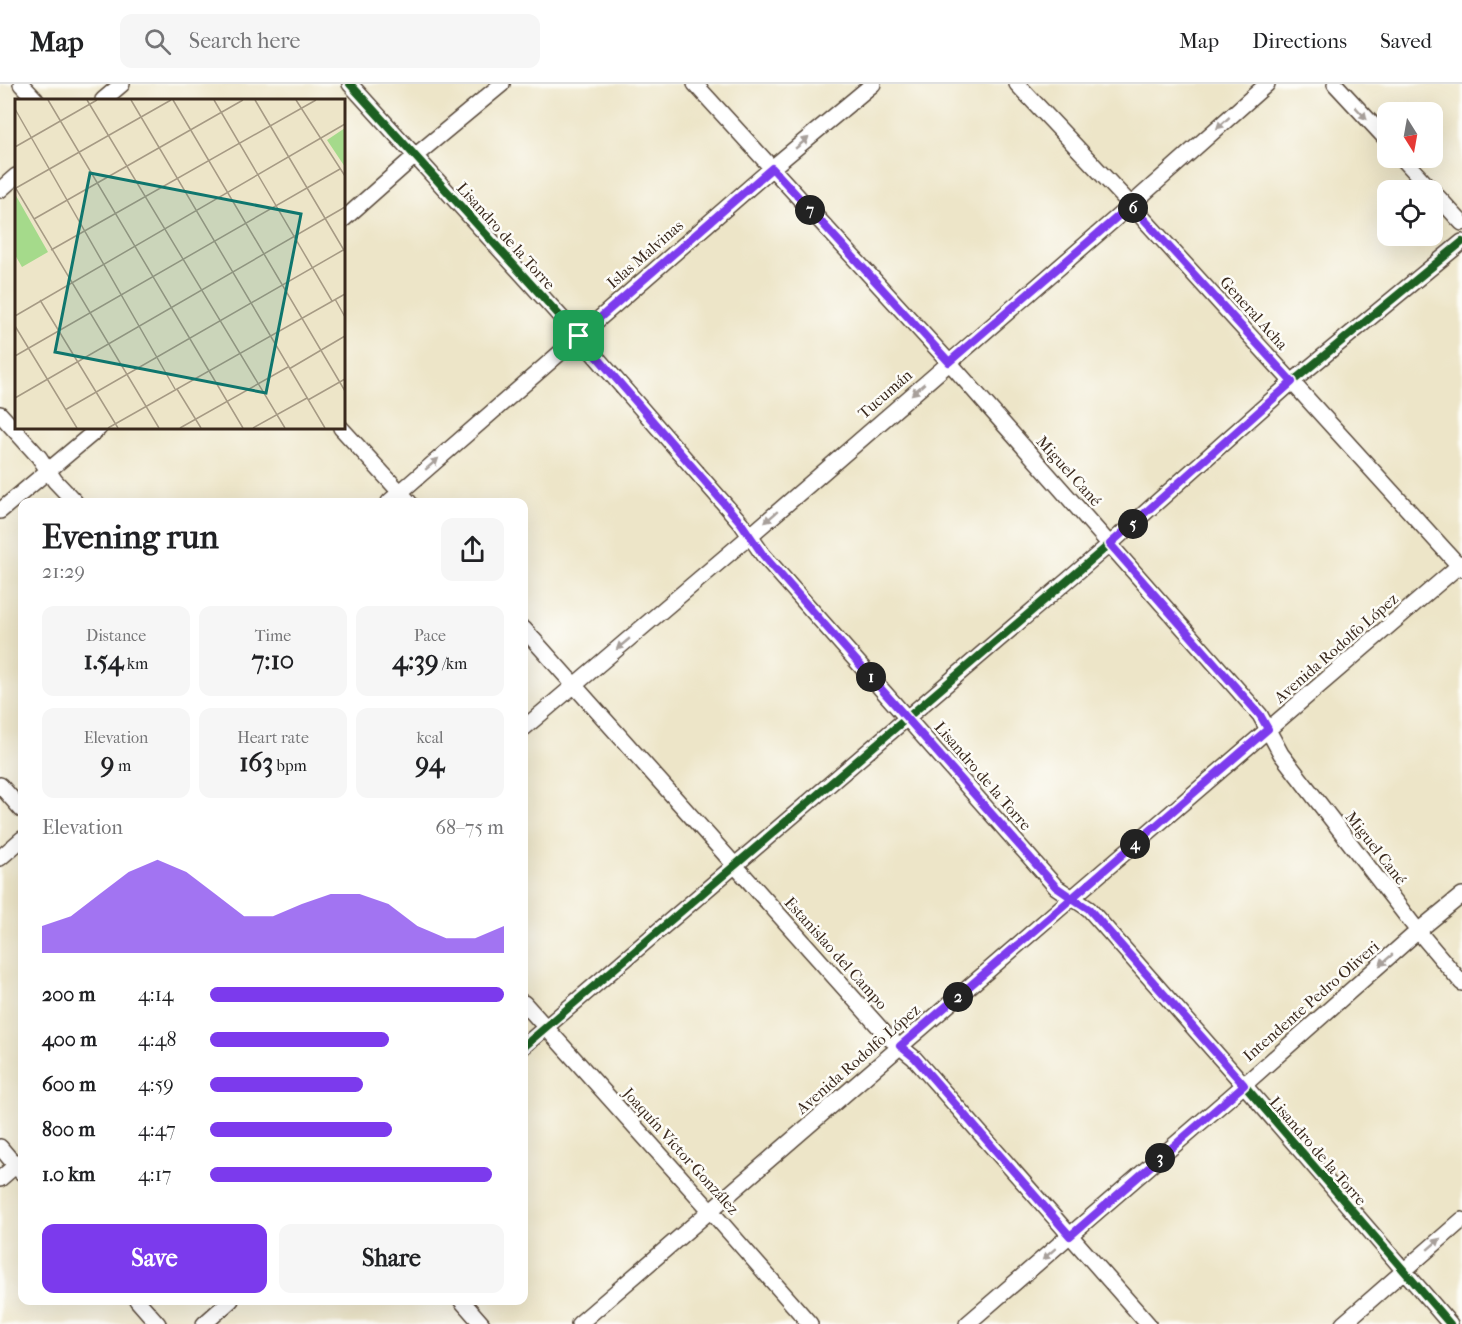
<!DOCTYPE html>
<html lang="en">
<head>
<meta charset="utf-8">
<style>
  :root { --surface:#fff; --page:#f6f6f6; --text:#202124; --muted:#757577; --line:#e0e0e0; --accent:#7c3aed }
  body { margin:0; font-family:"IM FELL French Canon",serif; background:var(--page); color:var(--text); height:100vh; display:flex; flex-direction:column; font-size:22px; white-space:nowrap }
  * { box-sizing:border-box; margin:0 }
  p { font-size:20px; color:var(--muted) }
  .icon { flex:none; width:33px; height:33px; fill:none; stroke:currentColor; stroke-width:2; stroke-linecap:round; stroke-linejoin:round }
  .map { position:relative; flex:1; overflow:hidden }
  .sheet { position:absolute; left:18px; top:414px; width:510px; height:807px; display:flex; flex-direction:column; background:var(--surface); border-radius:12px; box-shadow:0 6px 24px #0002 }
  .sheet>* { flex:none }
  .needle { width:39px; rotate:169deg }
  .tools { position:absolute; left:1377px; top:18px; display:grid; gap:12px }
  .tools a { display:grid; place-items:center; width:66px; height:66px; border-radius:12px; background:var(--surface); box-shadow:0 6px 24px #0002; font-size:30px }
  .pin { position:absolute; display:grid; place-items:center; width:51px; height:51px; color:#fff; margin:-26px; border-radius:12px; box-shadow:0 3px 9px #0006 }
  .km { position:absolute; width:30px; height:30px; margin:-15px; border-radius:50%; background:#222; color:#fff; font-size:16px; line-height:30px; text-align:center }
  .round { display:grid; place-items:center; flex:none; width:63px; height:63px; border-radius:12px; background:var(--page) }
  .overview { display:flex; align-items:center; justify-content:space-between; height:102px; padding:0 24px }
  h1 { font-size:33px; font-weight:700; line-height:45px }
  .figures { display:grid; grid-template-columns:repeat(3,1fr); gap:9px; height:102px; padding:6px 24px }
  .figures div { display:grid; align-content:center; border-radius:12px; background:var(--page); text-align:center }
  .figures b { font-size:26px; font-weight:700 }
  .figures small { font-size:16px; font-weight:400 }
  .figures p { font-size:16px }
  .chart { height:168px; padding:12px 24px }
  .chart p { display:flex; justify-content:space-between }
  .chart svg { width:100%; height:108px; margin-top:6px; fill:var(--accent); opacity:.7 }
  .button { display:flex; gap:12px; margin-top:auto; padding:12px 24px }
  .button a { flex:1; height:69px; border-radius:12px; background:var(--accent); color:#fff; font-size:24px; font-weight:700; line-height:69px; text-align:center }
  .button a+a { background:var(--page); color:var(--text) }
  ul { padding:0 24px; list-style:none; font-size:20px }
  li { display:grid; grid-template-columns:96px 72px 1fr; align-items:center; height:45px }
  li i { height:15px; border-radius:8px; background:var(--accent) }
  header { display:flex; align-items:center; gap:36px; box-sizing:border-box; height:84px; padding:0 30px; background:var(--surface); border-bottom:2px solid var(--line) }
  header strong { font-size:28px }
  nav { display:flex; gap:33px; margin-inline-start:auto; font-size:21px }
  .search { width:420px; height:54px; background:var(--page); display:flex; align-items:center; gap:15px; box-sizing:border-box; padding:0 21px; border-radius:12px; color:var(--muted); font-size:22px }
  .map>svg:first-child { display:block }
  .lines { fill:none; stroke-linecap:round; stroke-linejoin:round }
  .minor-casing { stroke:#564638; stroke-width:18 }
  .minor { stroke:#fff; stroke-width:15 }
  .cycleway-casing { stroke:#fdfcf7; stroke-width:11 }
  .cycleway { stroke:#1b5e20; stroke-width:8 }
  .oneway { fill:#a79f9a }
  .route-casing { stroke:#fff; stroke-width:12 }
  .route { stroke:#7c3aed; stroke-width:8 }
  .labels { text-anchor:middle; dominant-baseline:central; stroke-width:5; stroke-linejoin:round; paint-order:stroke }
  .street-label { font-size:16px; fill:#3b2a1e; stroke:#fdfcf7 }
  .inset-road { fill:none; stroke:#a69a84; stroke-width:1.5 }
  .view { fill:#0f766e; fill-opacity:0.15; stroke:#0f766e; stroke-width:3 }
  .inset-edge { fill:none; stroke:#3b2a1e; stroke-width:3 }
</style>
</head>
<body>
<header>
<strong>Map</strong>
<div class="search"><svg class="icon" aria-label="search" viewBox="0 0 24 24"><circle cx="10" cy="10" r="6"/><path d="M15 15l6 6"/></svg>Search here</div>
<nav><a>Map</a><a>Directions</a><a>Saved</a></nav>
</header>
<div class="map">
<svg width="1462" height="1240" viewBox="0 0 1462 1240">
  <rect width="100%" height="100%" fill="#fdfcf7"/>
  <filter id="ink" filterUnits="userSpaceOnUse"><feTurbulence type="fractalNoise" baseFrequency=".0167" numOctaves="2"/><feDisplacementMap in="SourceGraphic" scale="12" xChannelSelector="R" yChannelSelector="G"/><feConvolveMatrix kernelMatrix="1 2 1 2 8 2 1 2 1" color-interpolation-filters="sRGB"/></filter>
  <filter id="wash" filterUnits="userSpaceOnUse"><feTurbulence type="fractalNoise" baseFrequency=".008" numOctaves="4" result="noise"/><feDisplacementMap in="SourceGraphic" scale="24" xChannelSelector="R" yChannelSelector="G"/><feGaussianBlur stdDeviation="1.35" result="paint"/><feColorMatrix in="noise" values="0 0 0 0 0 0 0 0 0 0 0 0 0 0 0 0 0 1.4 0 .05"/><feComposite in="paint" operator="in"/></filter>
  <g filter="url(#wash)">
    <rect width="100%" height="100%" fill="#ede5c8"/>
  </g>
  <g filter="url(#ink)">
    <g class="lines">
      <defs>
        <path id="minor" d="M21 0 36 16
          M350 0 578 252 741 439 763 471 1056 803 1089 825 1244 1001 1450 1240
          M695 0 949 278 1260 631 1281 670 1418 847 1462 899
          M1017 0 1131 121 1462 485
          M1335 0 1388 57
          M103 16 122 0
          M1402 74 1462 139
          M0 106 16 92
          M344 135 415 72 502 0
          M0 330 39 373 55 397 75 418
          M341 344 409 418
          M389 418 772 84 873 0
          M0 427 99 344
          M524 545 888 953 914 974 1148 1240
          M524 644 751 451 1131 121 1267 0
          M0 701 22 726
          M0 774 22 755
          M524 919 710 1126 810 1240
          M524 962 1110 460 1292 298 1462 158
          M0 1063 22 1089
          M0 1095 22 1076
          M137 1216 158 1240
          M461 1216 482 1240
          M204 1240 231 1216
          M579 1240 1072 814 1462 479
          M967 1240 1244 1001 1418 847 1462 811
          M1343 1240 1462 1136"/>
      </defs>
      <use href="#minor" class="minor-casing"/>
      <use href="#minor" class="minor"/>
      <defs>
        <path id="cycleway" d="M350 0 578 252 741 439 763 471 1056 803 1089 825 1244 1001 1450 1240
          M524 962 1110 460 1292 298 1462 158"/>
      </defs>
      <use href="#cycleway" class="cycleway-casing"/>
      <use href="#cycleway" class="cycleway"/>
    </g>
    <defs><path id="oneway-solid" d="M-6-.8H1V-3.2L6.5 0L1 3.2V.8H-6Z" transform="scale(1.5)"/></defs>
    <g class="oneway">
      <use href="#oneway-solid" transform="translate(1361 29) rotate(47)"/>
      <use href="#oneway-solid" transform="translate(1223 39) rotate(138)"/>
      <use href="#oneway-solid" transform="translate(802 59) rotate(-40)"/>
      <use href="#oneway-solid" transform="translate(918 305) rotate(139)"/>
      <use href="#oneway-solid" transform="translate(432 380) rotate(-41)"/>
      <use href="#oneway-solid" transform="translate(771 433) rotate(139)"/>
      <use href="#oneway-solid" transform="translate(623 560) rotate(140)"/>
      <use href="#oneway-solid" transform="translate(1386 876) rotate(139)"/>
      <use href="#oneway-solid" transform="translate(1434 1160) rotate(-41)"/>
      <use href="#oneway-solid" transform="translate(1049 1170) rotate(139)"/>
    </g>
  </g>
  <g class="lines" filter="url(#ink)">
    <defs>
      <path id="route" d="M579 252 741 439 763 471 1056 803 1072 814 900 962 915 974 1070 1152 1244 1001 1089 825 1072 814 1268 645 1260 631 1110 460 1292 298 1131 121 949 278 772 84 579 252"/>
    </defs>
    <use href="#route" class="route-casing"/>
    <use href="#route" class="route"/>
  </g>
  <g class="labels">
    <g class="street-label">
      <text transform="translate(506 152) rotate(48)">Lisandro de la Torre</text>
      <text transform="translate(645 170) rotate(-41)">Islas Malvinas</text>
      <text transform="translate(1254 229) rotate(48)">General Acha</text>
      <text transform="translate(885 310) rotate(-41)">Tucumán</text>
      <text transform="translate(1069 387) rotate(48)">Miguel Cané</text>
      <text transform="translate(1336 564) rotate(-41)">Avenida Rodolfo López</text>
      <text transform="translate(983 692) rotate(49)">Lisandro de la Torre</text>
      <text transform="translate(1376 764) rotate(52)">Miguel Cané</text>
      <text transform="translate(836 869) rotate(48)">Estanislao del Campo</text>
      <text transform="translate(1311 917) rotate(-41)">Intendente Pedro Oliveri</text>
      <text transform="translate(858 975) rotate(-41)">Avenida Rodolfo López</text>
      <text transform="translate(681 1067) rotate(48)">Joaquín Víctor González</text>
      <text transform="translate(1318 1067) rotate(49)">Lisandro de la Torre</text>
    </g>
  </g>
  <g transform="translate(15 15)">
    <rect width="330" height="330" fill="#ede5c8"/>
    <path d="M330 29V68L312 41ZM0 95 33 153 7 168 0 156Z" fill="#a5da8b"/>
    <path class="inset-road" d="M33 1 228 329M72 1 270 329M116 1 310 329M158 1 330 292M199 1 317 202M240 1 330 153M281 1 330 77M0 10 160 290M0 48 82 1M0 88 144 329M1 89 156 1M19 120 228 1M36 151 301 1M320 200 330 218M25 201 103 329M0 217 330 25M0 227 62 329M0 257 325 70M274 270 330 237M162 290 186 329M0 299 330 108M293 301 330 280M50 311 330 150M93 329 330 195M165 329 273 268M238 329 292 299"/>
    <path class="view" d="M75 74 286 115 251 294 40 253Z"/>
    <rect width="330" height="330" class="inset-edge"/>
  </g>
</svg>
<div class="tools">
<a><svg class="needle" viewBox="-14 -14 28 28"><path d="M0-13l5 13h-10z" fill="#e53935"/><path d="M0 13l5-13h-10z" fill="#757577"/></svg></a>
<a><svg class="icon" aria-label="locate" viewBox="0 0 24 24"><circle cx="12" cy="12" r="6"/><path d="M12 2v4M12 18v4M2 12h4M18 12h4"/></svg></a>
</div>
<div class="pin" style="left:579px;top:252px;background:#1e9e55"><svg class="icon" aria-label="arrive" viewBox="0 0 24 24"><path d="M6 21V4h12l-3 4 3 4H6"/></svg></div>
<b class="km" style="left:871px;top:593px">1</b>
<b class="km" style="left:958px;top:913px">2</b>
<b class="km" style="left:1160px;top:1074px">3</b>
<b class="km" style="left:1135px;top:760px">4</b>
<b class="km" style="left:1133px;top:440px">5</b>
<b class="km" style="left:1133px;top:124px">6</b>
<b class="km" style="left:810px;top:126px">7</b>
<section class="sheet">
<div class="overview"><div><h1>Evening run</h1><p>21:29</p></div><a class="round"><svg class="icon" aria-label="share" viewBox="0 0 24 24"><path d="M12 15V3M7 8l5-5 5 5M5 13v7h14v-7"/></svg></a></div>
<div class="figures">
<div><p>Distance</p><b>1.54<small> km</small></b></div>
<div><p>Time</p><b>7:10</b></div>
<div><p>Pace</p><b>4:39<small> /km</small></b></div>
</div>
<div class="figures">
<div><p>Elevation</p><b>9<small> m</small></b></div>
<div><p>Heart rate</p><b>163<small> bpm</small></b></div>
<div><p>kcal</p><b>94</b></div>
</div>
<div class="chart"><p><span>Elevation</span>68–75 m</p>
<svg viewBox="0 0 160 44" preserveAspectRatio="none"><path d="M0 44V33L10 29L20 20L30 11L40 6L50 11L60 20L70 29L80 29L90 24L100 20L110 20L120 24L130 33L140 38L150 38L160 33V44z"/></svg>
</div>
<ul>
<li><b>200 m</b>4:14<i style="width:100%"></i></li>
<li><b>400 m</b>4:48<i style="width:61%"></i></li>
<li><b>600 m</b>4:59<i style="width:52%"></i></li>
<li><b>800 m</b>4:47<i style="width:62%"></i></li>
<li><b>1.0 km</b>4:17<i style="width:96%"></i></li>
</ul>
<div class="button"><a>Save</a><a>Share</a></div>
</section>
</div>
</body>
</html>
